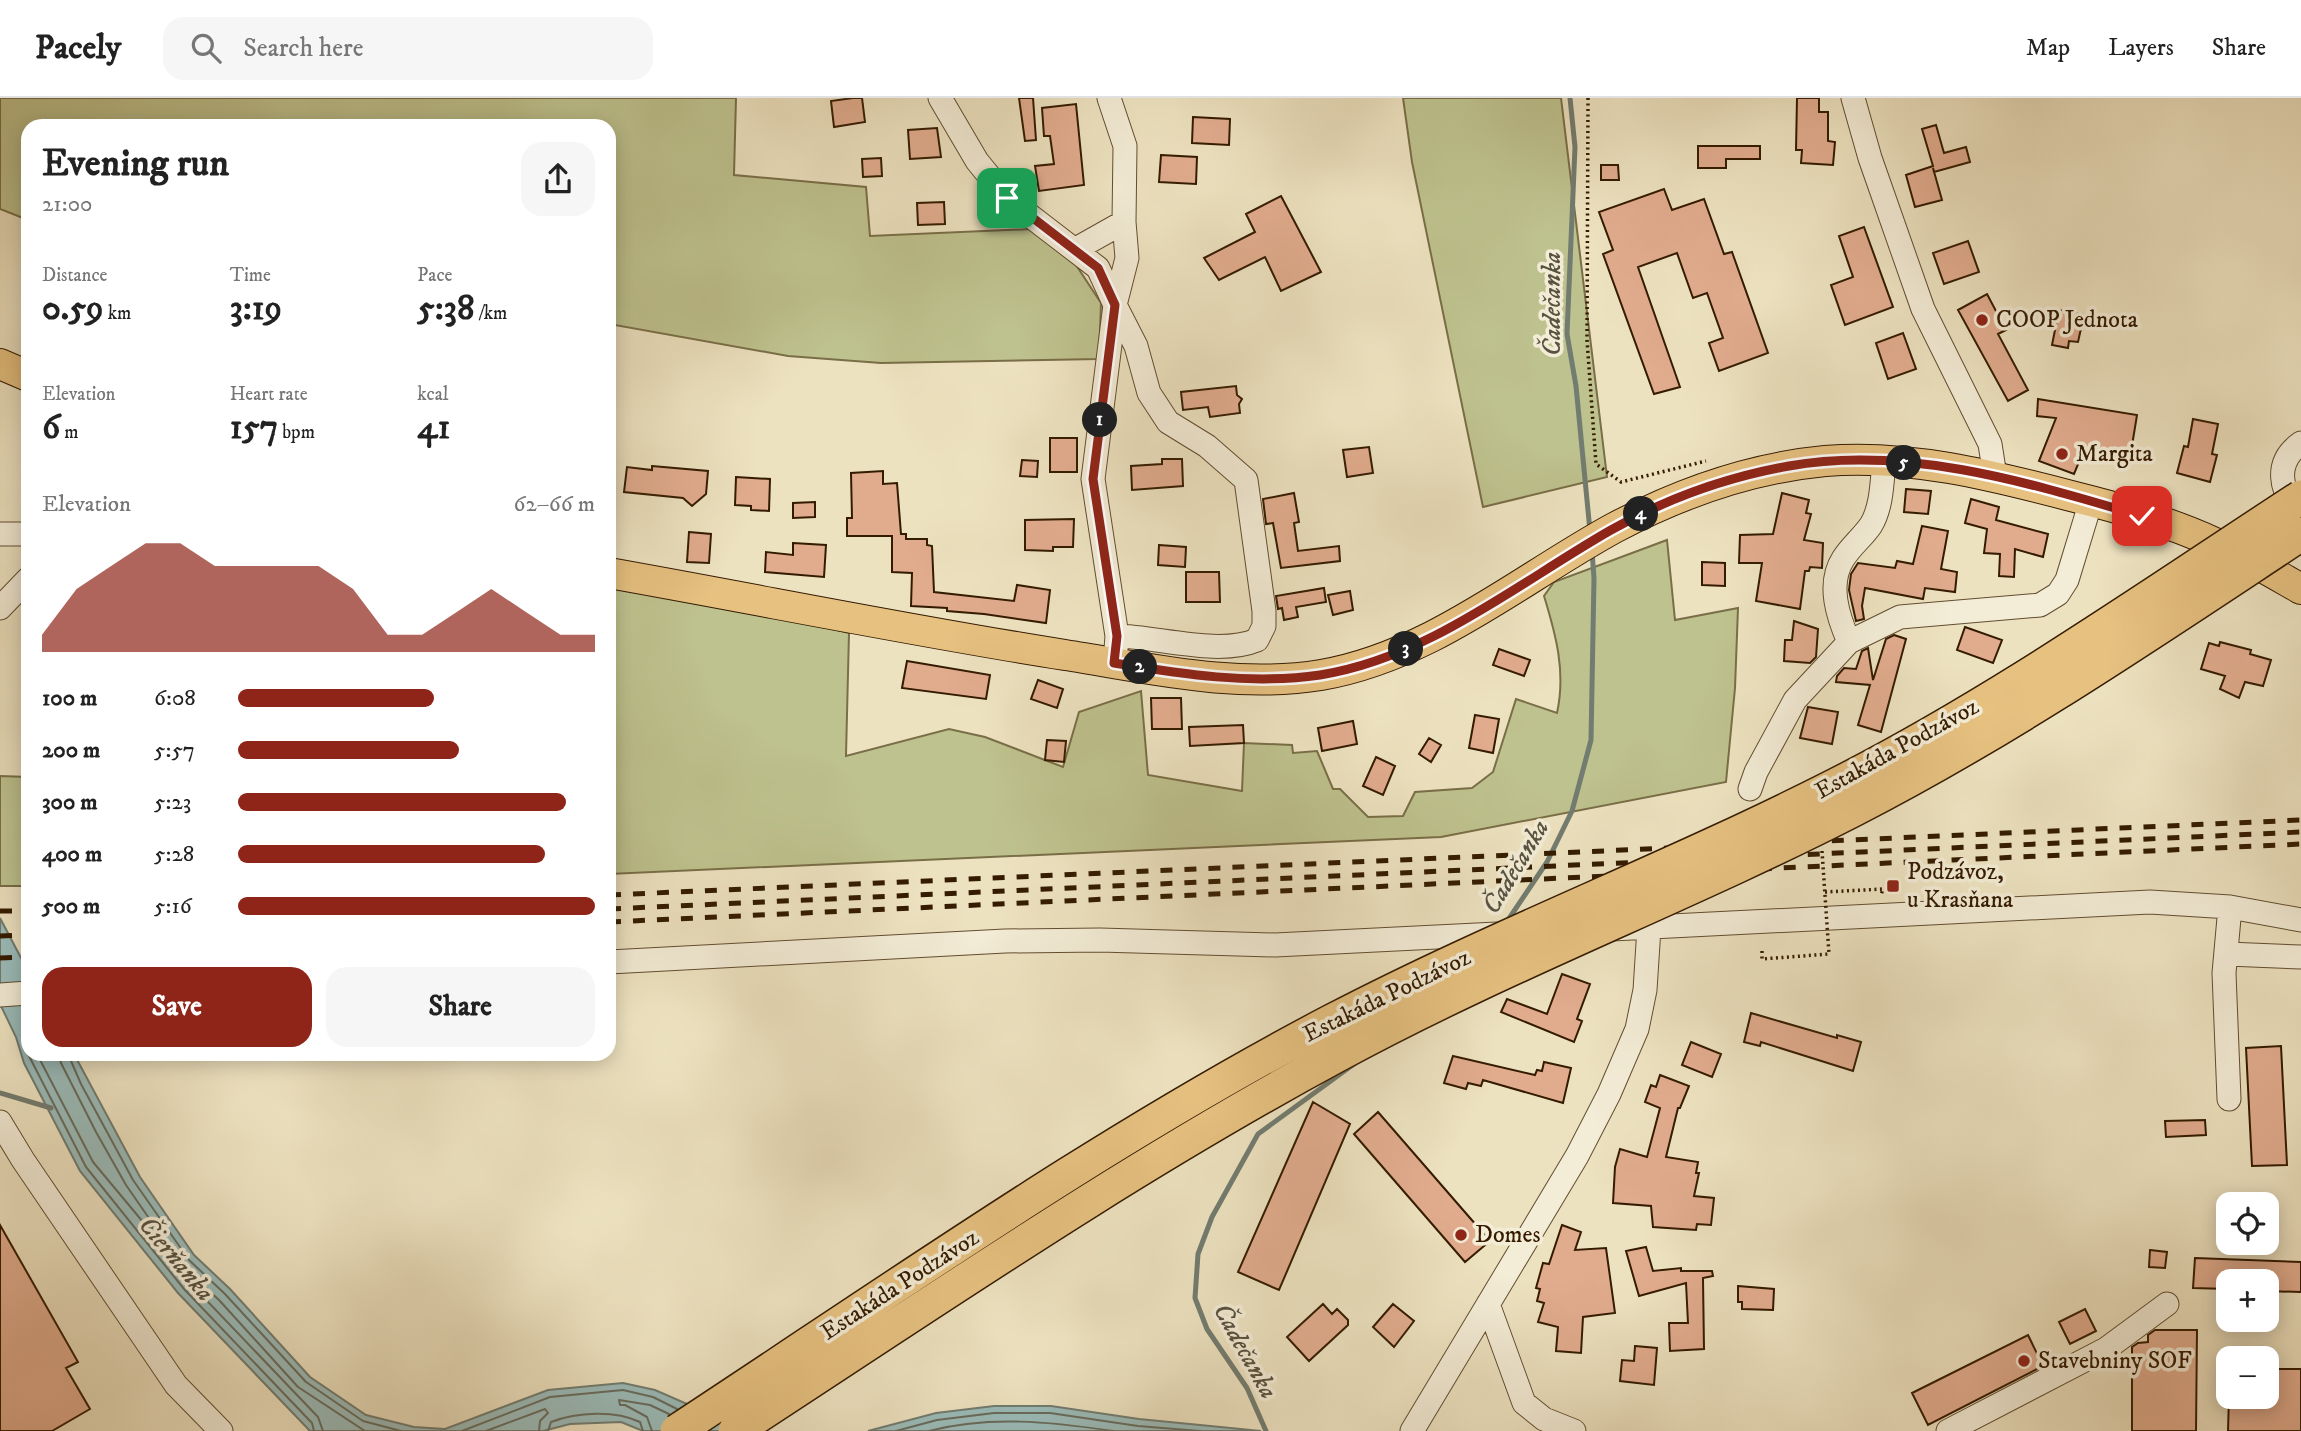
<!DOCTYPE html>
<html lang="en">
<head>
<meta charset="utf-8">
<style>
  :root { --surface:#fff; --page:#f6f6f6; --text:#222; --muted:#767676; --line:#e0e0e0; --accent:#8f2418 }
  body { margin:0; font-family:"IM FELL DW Pica",serif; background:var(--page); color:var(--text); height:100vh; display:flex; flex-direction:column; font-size:26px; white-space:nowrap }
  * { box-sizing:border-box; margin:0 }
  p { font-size:23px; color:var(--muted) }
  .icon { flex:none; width:38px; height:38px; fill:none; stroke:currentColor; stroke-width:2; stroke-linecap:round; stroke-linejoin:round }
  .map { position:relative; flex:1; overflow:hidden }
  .panel { position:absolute; left:21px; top:21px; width:595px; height:942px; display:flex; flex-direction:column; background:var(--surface); border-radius:21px; box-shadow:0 4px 18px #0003 }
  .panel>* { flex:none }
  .controls { position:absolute; left:2216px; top:1094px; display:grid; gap:14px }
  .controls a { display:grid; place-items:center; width:63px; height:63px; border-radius:14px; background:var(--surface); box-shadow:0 4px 18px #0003; font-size:35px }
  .pin { position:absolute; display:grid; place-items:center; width:60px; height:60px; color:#fff; margin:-30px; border-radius:14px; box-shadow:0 4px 10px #0006 }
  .km { position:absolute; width:35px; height:35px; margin:-18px; border-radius:50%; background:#222; color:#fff; font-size:19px; line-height:35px; text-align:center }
  .round { display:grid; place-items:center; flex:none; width:74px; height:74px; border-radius:21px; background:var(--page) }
  .head { display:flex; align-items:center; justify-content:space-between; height:119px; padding:0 21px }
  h1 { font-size:38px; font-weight:700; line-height:52px }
  .figures { display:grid; grid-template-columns:repeat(3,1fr); gap:10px; height:119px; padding:7px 21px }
  .figures div { display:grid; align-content:center }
  .figures b { font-size:35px; font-weight:700 }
  .figures small { font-size:19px; font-weight:400 }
  .figures p { font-size:19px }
  .chart { height:196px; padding:14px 21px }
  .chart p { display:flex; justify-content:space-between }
  .chart svg { width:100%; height:126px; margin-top:7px; fill:var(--accent); opacity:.7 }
  .cta { display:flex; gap:14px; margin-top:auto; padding:14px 21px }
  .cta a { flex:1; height:80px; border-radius:21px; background:var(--accent); color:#fff; font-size:28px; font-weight:700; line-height:80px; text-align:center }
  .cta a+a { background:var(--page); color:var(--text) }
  ul { padding:0 21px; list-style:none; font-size:23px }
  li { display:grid; grid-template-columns:112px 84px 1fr; align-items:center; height:52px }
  li i { height:18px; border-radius:9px; background:var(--accent) }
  header { display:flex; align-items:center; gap:42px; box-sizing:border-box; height:98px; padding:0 35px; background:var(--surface); border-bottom:2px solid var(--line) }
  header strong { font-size:33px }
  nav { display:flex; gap:38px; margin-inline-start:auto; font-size:24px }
  .search { width:490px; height:63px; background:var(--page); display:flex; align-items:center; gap:18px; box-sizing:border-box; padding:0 24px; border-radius:21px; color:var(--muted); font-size:26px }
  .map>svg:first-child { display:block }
  .green { fill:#bec28e; stroke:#796e47; stroke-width:2 }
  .water { fill:#9bbcba; stroke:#727c70; stroke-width:2 }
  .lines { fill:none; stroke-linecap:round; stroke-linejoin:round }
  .shore { stroke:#686c5d; stroke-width:2 }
  .stream { stroke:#727c70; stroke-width:5 }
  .building { fill:#e1ac8e; stroke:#341b00; stroke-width:2 }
  .minor-casing { stroke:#624d30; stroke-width:25 }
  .major-casing { stroke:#341b00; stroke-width:32 }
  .path { stroke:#341b00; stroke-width:3.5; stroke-dasharray:2 3.5; stroke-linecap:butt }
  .minor { stroke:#f3ecd6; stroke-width:23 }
  .major { stroke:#e6c180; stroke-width:30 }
  .rail { stroke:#341b00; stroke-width:5; stroke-dasharray:12 12; stroke-linecap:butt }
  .highway-bridge-casing { stroke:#341b00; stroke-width:36; stroke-linecap:butt }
  .path-bridge { stroke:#341b00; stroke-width:3.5; stroke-dasharray:2 3.5; stroke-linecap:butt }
  .highway-bridge { stroke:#e6c180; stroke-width:33 }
  .route-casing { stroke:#fff; stroke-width:14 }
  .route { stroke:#8f2418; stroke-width:9 }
  .poi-dot { fill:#8f2418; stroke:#f3ecd6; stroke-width:2.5 }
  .labels { text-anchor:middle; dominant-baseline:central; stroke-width:7; stroke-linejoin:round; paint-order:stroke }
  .poi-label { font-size:24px; fill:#341b00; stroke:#f3ecd6; text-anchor:start }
  .street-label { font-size:24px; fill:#341b00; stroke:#f3ecd6 }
  .water-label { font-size:26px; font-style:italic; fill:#585341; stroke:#f3ecd6 }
</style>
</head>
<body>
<header>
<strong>Pacely</strong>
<div class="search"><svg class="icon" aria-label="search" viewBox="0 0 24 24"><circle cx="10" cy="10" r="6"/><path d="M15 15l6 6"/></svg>Search here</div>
<nav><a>Map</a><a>Layers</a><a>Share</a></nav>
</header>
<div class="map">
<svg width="2301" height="1333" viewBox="0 0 2301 1333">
  <rect width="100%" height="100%" fill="#ede2c0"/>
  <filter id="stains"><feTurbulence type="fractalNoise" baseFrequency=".00286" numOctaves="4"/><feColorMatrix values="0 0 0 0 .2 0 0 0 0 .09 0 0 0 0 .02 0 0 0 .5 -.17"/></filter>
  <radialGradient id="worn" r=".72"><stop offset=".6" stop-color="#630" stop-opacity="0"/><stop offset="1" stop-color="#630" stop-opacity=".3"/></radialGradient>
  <path class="green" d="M0 0H736L734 77 866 89 870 138 1031 131 1076 167 1101 205 1099 261 881 265 788 258 609 226V28H28V122L0 111Z
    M1403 0H1561L1607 379 1483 409 1412 64Z
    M1667 442 1675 522 1738 510 1735 590 1726 684 1441 739 609 776V477L849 535 846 658 949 631 985 639 1063 669 1079 614 1141 593 1148 677 1242 693 1244 645 1292 647 1293 655 1317 653 1333 691H1340L1368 719 1403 718 1415 694 1472 690 1493 674 1516 601 1557 615C1566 574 1556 537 1544 498L1554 484Z
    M0 678 28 679V788H0Z"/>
  <path class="water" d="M0 820 28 873V956H74L140 1079 194 1157 230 1191 310 1279 366 1317 414 1329 445 1331 548 1292 623 1285 655 1292 749 1333H643L621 1324 570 1326 543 1333H310L178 1195 80 1073 24 965 16 939 0 906Z
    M994 1308H1051L1139 1321 1261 1333H868L936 1315Z"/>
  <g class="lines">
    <path class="shore" d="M28 956 86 1069 184 1191 312 1325 314 1333
      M37 956 93 1064 148 1130 152 1131 153 1126 126 1087 96 1034 61 965 59 956
      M68 956 81 986 133 1082 189 1162 225 1196 306 1284 363 1323 401 1333
      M323 1333 318 1319 190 1185V1180H195L219 1202 298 1289 365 1333
      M462 1333 550 1299 623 1292 653 1299 677 1311
      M486 1333 545 1311 548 1315 540 1323 539 1333
      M548 1333 551 1324C577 1314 615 1312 640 1324L643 1333
      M652 1333 647 1319 625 1307H620L619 1302 650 1307 669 1316
      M896 1333 937 1322 994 1315H1050L1138 1328 1200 1333
      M929 1333C989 1317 1052 1324 1113 1333"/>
    <path class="stream" d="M1570 0 1575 49 1567 236 1576 288 1590 433
      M1506 825 1547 764 1572 713 1591 642 1594 480 1592 453
      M0 995 51 1010
      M1266 1333 1247 1290 1207 1231 1195 1200 1198 1156 1212 1119 1258 1036 1354 966"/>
  </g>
  <path class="building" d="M853 0H862L865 24 834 29 831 3Z
    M1019 0H1033L1036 42 1025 43Z
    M1797 0H1819V14H1828V43L1835 44 1833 67 1801 65 1802 52H1796Z
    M1076 6 1084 87 1039 93 1035 68 1054 66 1050 38H1044L1042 10Z
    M1193 19 1230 21 1229 47 1192 45Z
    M1936 27 1944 55 1966 49 1970 64 1934 74 1933 70 1942 102 1915 109 1906 77 1933 68 1922 31Z
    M937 30 941 59 910 61 908 32Z
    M1698 48H1760V61H1726V70H1698Z
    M1161 57 1197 59 1196 86 1159 84Z
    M881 60 882 78 863 79 862 61Z
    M1601 67H1618L1619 82H1601Z
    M1664 91 1672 112 1704 101 1724 156 1732 154 1768 255 1719 273 1709 245 1723 240 1707 195 1693 200 1677 155 1638 169 1680 289 1654 296 1603 156 1613 152 1599 114Z
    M1281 98 1321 174 1281 193 1265 159 1219 182 1204 160 1255 134 1246 116Z
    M944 104 945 126 918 127 917 105Z
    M1864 129 1893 209 1845 227 1831 187 1853 179 1839 138Z
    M1968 143 1979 174 1944 186 1933 155Z
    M1987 196 2006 232 1998 236 2028 292 2008 303 1958 212Z
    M2059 212 2084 217 2078 244 2069 243 2068 250 2052 247Z
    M1903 235 1916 271 1888 281 1876 245Z
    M1236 288 1237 297 1242 301 1239 306 1240 315 1210 319 1208 309 1183 312 1181 294Z
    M2038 301 2137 317 2129 366 2081 359 2074 376 2039 363 2056 320 2037 318Z
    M2193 321 2218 326 2212 356 2217 357 2210 384 2177 375 2184 348 2188 349Z
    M1050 340H1077V374H1050Z
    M1369 349 1373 375 1347 379 1343 352Z
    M1162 361H1182L1183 388 1132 392 1131 368 1162 366Z
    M1022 362 1038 363 1037 379 1020 378Z
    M652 368 708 373 706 396 692 408 683 400 624 394 627 369 652 372Z
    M883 373V386L897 385 901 436H906V441H927V447L932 448 934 494 1014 503 1017 487 1050 492 1046 525 984 516 947 513V510L911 508 912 475 892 474V438H847V420H852L851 375Z
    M736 379 770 381 769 413 751 412V408L735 407Z
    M1906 391 1931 393 1928 416 1904 414Z
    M1294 395 1299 424 1294 425 1298 453 1339 448 1340 463 1281 470 1273 425 1266 426 1263 401Z
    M1782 395 1809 402 1806 415 1811 416 1804 442 1823 445 1822 470 1810 469 1809 473H1805L1800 511 1756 503 1762 465H1739L1740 437 1773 436Z
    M1971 401 1999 409 1996 422 2048 436 2043 459 2015 451 2014 479 1999 478 2000 456 1984 455 1987 431 1965 425Z
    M815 404V419L793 420V405Z
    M1074 421 1073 449H1053V453L1025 452V422Z
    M1922 428 1948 433 1941 471 1957 474 1955 494 1925 490 1923 501 1865 490 1862 508 1864 521 1856 523 1849 492 1851 476 1858 465 1895 470 1897 463 1913 466Z
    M689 434 711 436 709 465 687 464Z
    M793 445 826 447 824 479 765 474 766 454 793 457Z
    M1159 447 1186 449 1185 469 1158 467Z
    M1702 464 1725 465V488L1702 487Z
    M1186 474H1219L1220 504H1186Z
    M1324 490 1326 504 1296 509 1298 519 1284 522 1282 510 1278 511 1276 498Z
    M1350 493 1353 512 1333 517 1328 497Z
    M1794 523 1818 531 1816 559 1810 565 1784 563 1785 542H1792Z
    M1965 529 2002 542 1993 565 1957 552Z
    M1894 537 1906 541 1881 634 1858 627 1870 587 1836 584 1837 578 1844 570 1856 571 1862 553 1868 550 1873 582 1886 541Z
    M2220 544 2251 552 2250 556 2271 562 2263 588 2245 584 2239 600 2220 591 2225 578 2201 571 2209 545 2219 548Z
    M1499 551 1530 562 1524 578 1493 567Z
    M907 563 990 577 986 601 902 590Z
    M1038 582 1063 591 1057 610 1031 601Z
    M1151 600H1181L1182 631H1152Z
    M1808 609 1838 614 1832 646 1800 640Z
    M1475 617 1499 621 1493 655 1469 650Z
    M1353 623 1357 646 1322 653 1318 630Z
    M1243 627 1244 645 1190 648 1189 629Z
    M1429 640 1441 647 1431 664 1419 656Z
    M1047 642 1066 643 1064 664 1045 662Z
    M1376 659 1395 668 1383 697 1363 688Z
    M1562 876 1590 886 1577 921 1582 923 1574 944 1501 914 1507 901 1547 916Z
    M1751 915 1837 940V937L1861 944 1853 973 1761 944 1760 948 1744 944Z
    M1691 944 1721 956 1712 979 1682 967Z
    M2281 948 2287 1067 2252 1068 2246 950Z
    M1453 958 1535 977 1537 972 1542 973 1544 964 1571 970 1563 1005 1483 982 1481 988 1468 985 1466 991 1444 985Z
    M1660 977 1689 988 1680 1010H1678L1666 1059 1698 1064 1696 1075H1699L1694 1098 1714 1100 1711 1127 1697 1126 1696 1132 1653 1129 1651 1108 1613 1105 1615 1069 1620 1051 1647 1059 1660 1010 1645 1004 1651 987 1656 989Z
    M1313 1004 1350 1026 1279 1192 1238 1174Z
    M1378 1014 1490 1143 1465 1164 1354 1036Z
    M2205 1022 2206 1037 2166 1039 2165 1023Z
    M0 1127 78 1264 66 1270 90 1311 52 1333H0Z
    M1562 1127 1581 1134 1575 1152 1606 1150 1615 1215 1583 1219 1581 1255 1556 1253 1558 1229 1538 1224 1544 1205 1537 1203 1540 1191 1536 1190 1543 1165 1549 1166Z
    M1646 1149 1653 1173 1681 1170V1173H1712L1713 1178 1703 1180 1704 1251 1670 1253 1669 1225H1688L1686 1185 1639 1198 1626 1153Z
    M2150 1152 2167 1154 2165 1170 2149 1169Z
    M2195 1160 2301 1164V1194L2266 1193V1183H2228V1191L2193 1190Z
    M1738 1188 1774 1191 1773 1212 1742 1211V1204H1738Z
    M1323 1206 1332 1216 1337 1211 1348 1222V1227L1309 1263 1287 1239Z
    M1393 1206 1414 1223 1394 1249 1373 1229Z
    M2085 1211 2096 1233 2070 1246 2059 1224Z
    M2155 1232H2197L2196 1333H2132V1249L2138 1245 2148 1244V1237Z
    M2028 1237 2043 1268 1928 1327 1912 1295Z
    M1635 1248 1657 1250 1654 1287 1620 1283 1622 1262 1634 1263Z
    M2266 1271H2301V1333H2228L2229 1298H2266Z"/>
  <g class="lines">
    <defs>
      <path id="minor" d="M940 0 977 63 1007 100 1098 170 1115 207 1093 381 1117 538 1116 551
        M1109 0 1125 48 1124 124 1127 160 1115 207 1136 248 1149 295 1168 324 1207 348 1246 382 1264 513V528L1257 542C1219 558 1159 539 1117 538
        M1853 0 1870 60 1923 211 1990 346 1995 378
        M1076 151 1124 124
        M2301 345C2274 364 2279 394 2301 414
        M0 436H28
        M0 510 28 481
        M1849 544C1838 519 1827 486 1843 461 1851 448 1863 439 1871 427 1882 409 1882 383 1884 363
        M1750 691 1756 674 1795 602 1849 544 1900 519 2040 507 2058 496 2067 482 2091 403
        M1612 831 2150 804 2230 809 2301 822
        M2227 856 2301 859
        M609 864 1005 843 1100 842 1275 847 1497 836
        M0 897 28 895
        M2229 1001 2224 875 2230 809
        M0 1024 23 1062 176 1287 221 1333
        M1488 1206 1524 1305 1544 1321 1574 1333
        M1412 1333 1577 1058 1609 996 1637 931 1645 892 1649 830
        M1948 1333 2106 1251 2167 1206"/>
      <path id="major" d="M0 266 28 278
        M609 475C761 502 912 533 1065 557 1149 570 1236 591 1321 577 1431 558 1519 482 1614 430 1680 395 1751 370 1825 363 1908 356 1991 377 2071 398 2119 410 2170 424 2215 445 2245 458 2273 475 2301 491"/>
    </defs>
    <use href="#minor" class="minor-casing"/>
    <use href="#major" class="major-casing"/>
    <path class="path" d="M1588 0 1587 242 1596 366 1621 384 1706 363
      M1825 794 1883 791 1881 797
      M1762 853V861L1829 856"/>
    <use href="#minor" class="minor"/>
    <use href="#major" class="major"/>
    <path class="rail" d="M609 797 2301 722
      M609 811 2301 734
      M0 813H28
      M609 824 2301 746
      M0 838 28 837
      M0 860 28 859"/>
    <defs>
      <path id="highway-bridge" d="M677 1333C892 1192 1104 1042 1332 923 1497 837 1671 771 1836 687 1999 604 2149 498 2301 399
        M735 1333C933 1204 1128 1070 1336 958 1503 867 1683 799 1853 712 2009 632 2154 533 2301 436"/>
    </defs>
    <use href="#highway-bridge" class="highway-bridge-casing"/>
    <path class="path-bridge" d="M1822 753 1829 856"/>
    <use href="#highway-bridge" class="highway-bridge"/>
  </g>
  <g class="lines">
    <defs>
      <path id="route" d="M1007 100 1098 170 1115 207 1093 381 1117 538 1114 565C1182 576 1251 587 1320 577 1428 560 1518 485 1611 432 1666 401 1727 379 1789 368 1907 347 2030 385 2142 418"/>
    </defs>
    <use href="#route" class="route-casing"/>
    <use href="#route" class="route"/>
  </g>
  <g class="poi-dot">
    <circle cx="1982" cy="222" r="7"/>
    <circle cx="2062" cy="356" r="7"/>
    <rect x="1886" y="781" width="14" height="14" rx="3.5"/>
    <circle cx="1461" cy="1137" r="7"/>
    <circle cx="2024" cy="1263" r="7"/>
  </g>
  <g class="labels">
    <g class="poi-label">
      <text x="1996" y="222">COOP Jednota</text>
      <text x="2076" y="356">Margita</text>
      <text x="1907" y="774">Podzávoz,<tspan x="1907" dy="28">u Krasňana</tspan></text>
      <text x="1475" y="1137">Domes</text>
      <text x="2038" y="1263">Stavebniny SOF</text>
    </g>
    <g class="street-label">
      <text transform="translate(1897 651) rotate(-29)">Estakáda Podzávoz</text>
      <text transform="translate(1387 898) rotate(-26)">Estakáda Podzávoz</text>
      <text transform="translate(900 1187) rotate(-33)">Estakáda Podzávoz</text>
    </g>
    <g class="water-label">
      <text transform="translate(1552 206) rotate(-90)">Čadečanka</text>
      <text transform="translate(1516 769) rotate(-59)">Čadečanka</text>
      <text transform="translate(176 1161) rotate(50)">Čierňanka</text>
      <text transform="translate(1245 1253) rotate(61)">Čadečanka</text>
    </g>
  </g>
  <rect width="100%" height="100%" filter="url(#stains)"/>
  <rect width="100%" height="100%" fill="url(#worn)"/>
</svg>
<div class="controls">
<a><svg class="icon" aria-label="locate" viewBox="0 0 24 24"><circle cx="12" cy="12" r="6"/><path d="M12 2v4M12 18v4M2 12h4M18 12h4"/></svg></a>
<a>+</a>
<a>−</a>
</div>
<div class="pin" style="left:1007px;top:100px;background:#1e9e55"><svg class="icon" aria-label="arrive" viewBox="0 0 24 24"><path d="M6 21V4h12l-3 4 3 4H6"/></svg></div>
<div class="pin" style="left:2142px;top:418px;background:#d93025"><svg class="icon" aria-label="check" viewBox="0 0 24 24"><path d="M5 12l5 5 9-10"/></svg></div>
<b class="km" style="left:1100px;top:322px">1</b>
<b class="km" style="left:1140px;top:569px">2</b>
<b class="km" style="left:1406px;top:551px">3</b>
<b class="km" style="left:1641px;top:416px">4</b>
<b class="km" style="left:1904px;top:365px">5</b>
<section class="panel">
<div class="head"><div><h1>Evening run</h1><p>21:00</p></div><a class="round"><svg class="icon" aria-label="share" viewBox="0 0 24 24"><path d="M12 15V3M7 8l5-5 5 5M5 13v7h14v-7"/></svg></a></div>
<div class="figures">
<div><p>Distance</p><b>0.59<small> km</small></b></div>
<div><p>Time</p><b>3:19</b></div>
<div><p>Pace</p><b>5:38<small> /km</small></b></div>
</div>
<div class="figures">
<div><p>Elevation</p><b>6<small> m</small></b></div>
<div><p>Heart rate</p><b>157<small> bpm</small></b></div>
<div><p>kcal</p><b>41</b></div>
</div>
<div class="chart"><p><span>Elevation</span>62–66 m</p>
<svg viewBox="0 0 160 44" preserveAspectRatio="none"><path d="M0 44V38L10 22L20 14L30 6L40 6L50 14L60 14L70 14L80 14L90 22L100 38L110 38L120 30L130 22L140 30L150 38L160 38V44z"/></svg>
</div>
<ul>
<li><b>100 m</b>6:08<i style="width:55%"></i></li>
<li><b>200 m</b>5:57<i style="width:62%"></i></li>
<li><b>300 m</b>5:23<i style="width:92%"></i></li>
<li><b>400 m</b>5:28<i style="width:86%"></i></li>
<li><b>500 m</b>5:16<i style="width:100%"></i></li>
</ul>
<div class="cta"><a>Save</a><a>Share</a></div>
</section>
</div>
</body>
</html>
